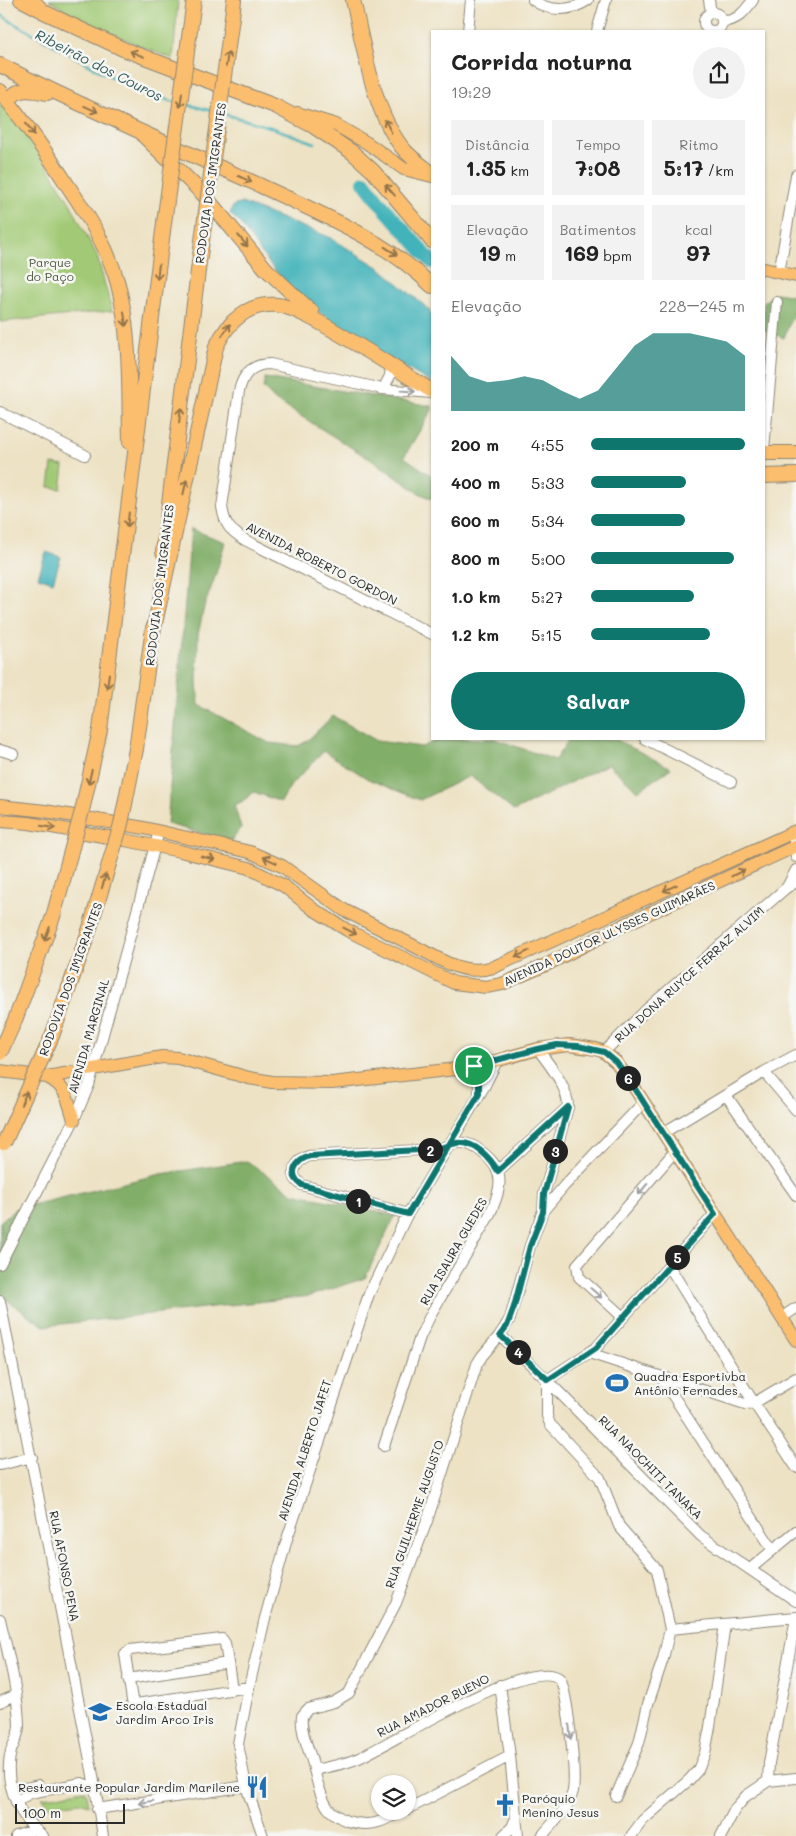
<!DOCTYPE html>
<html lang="pt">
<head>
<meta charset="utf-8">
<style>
  :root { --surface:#fff; --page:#f2f2f2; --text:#222; --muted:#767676; --accent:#0f766e }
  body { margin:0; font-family:Mali,sans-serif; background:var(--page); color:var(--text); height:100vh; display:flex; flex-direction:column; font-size:19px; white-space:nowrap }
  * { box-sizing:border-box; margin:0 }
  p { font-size:16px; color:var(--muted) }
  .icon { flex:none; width:28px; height:28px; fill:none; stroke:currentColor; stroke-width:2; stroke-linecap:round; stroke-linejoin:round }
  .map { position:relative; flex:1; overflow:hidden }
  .side { position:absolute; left:431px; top:30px; width:334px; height:710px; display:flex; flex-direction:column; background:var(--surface); border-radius:0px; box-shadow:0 1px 4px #0004 }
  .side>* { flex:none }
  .fabs { position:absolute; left:371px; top:1775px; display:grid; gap:10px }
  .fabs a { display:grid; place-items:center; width:45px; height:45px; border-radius:50%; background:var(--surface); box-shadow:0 1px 4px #0004; font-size:25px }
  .scale { position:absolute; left:15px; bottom:12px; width:110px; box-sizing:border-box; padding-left:5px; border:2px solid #2b2b2b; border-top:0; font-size:14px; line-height:18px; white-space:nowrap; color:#2b2b2b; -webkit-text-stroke:4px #f6f6f2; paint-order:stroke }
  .pin { position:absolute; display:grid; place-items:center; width:42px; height:42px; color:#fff; margin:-21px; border:2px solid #fff; border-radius:50%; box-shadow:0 1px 5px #0007 }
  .km { position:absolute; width:25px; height:25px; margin:-12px; border-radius:50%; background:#222; color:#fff; font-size:14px; line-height:25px; text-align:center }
  .round { display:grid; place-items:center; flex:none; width:52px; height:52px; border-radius:26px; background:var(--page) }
  .headline { display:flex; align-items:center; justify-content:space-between; height:85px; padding:0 20px }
  h1 { font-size:22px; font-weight:800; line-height:38px }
  .figures { display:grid; grid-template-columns:repeat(3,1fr); gap:8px; height:85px; padding:5px 20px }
  .figures div { display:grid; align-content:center; border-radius:0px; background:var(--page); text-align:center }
  .figures b { font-size:21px; font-weight:800 }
  .figures small { font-size:14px; font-weight:400 }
  .figures p { font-size:14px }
  .chart { height:140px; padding:10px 20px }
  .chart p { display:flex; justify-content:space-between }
  .chart svg { width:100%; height:90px; margin-top:5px; fill:var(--accent); opacity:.7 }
  .primary-button { display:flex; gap:10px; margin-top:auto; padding:10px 20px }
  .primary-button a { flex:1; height:58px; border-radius:30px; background:var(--accent); color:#fff; font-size:20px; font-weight:800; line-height:58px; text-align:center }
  ul { padding:0 20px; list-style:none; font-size:16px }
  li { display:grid; grid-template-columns:80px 60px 1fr; align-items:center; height:38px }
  li i { height:12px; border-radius:6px; background:var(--accent) }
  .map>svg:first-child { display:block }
  .green { fill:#a2ca76; stroke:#667a50 }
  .forest { fill:#81ae67; stroke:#566c49 }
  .water { fill:#43b3ba; stroke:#376f72 }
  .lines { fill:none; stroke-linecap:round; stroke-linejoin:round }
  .stream { stroke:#43b3ba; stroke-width:2.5 }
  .river { stroke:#43b3ba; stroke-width:14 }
  .minor-casing { stroke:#8c8678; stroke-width:12 }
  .major-casing { stroke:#8c8678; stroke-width:14 }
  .highway-casing { stroke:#8c8678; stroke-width:16 }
  .minor { stroke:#fff; stroke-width:10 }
  .major { stroke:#fbbe6e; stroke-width:12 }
  .highway { stroke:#fbbe6e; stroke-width:14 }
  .highway-bridge-casing { stroke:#8c8678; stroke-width:16; stroke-linecap:butt }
  .highway-bridge { stroke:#fbbe6e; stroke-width:14 }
  .oneway { stroke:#93744c }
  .oneway2 { stroke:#a0a0a0 }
  .route-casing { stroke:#fff; stroke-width:10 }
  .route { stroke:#0f766e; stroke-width:6 }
  .labels { text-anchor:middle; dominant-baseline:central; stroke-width:5; stroke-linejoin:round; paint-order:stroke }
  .street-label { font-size:12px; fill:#2b2b2b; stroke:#f6f6f2 }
  .park-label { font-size:12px; fill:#4f5b42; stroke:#f6f6f2 }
  .poi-label { font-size:12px; fill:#2b2b2b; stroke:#f6f6f2; text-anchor:start }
  .water-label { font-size:14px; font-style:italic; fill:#335b5d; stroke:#f6f6f2 }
</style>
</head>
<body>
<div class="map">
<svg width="796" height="1836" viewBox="0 0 796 1836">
  <rect width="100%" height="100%" fill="#f6f6f2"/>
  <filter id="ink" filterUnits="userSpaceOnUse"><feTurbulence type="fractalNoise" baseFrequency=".02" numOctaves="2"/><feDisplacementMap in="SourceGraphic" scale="10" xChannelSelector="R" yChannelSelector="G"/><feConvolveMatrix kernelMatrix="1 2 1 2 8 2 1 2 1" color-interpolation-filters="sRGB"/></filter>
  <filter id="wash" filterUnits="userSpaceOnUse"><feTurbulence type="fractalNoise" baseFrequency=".0096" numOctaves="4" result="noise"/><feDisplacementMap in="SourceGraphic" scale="20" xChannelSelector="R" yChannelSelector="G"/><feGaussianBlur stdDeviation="1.12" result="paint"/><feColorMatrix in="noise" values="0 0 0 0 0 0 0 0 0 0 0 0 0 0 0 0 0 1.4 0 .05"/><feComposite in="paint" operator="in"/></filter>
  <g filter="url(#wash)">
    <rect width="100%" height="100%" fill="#ede2c4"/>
    <path class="green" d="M49 0H178L173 59C130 42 87 25 49 0Z
      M0 99 20 120 71 205 97 256 112 311 0 322Z
      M52 464 64 466 61 489 49 487Z
      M84 1790 87 1794 89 1805 80 1802 50 1806 42 1798Z"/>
    <path class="forest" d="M776 293 796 296V315L790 321 784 338 764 330V302Z
      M265 378 432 406V410L404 457 432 476V499L419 493 376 463 275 400 263 388Z
      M191 529 225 542 215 577 204 607 198 635 197 681 199 705 269 743 298 746 307 741 333 716 377 741 422 747 440 739H495L555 760 569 739H615L671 768 638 791 608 764 514 811 470 776 420 800 368 779 324 751 291 785 281 802 254 792 243 801 234 805 241 828 231 841 167 824Z
      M247 1161 293 1193 395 1216 365 1278 310 1296 44 1326 8 1301 0 1291V1222L15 1209 161 1174Z"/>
    <path class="water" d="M242 203 329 237 380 268 426 307 432 314V383C378 352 319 320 277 273 263 257 251 238 238 221L230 214 233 206Z
      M46 552 61 557 53 582 38 577Z"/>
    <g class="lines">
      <path class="stream" d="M0 14 15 24C67 50 118 87 175 102
        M185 104 213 111
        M224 114 270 127 315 143"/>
      <path class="river" d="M364 182 380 203 432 262
        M787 468H796"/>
    </g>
  </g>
  <g filter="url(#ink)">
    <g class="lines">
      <defs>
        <path id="minor" d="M533 0C549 12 571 12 588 0
          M709 0 711 13
          M704 22a9 9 0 1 1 18 0a9 9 0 1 1-18 0Z
          M722 21C737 22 745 11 753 0
          M468 31 471 0
          M597 31 606 0
          M779 273 796 175
          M383 389 390 376 391 366
          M432 393 383 389 270 364C252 364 243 374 239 391L222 507C225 526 230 530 245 540L432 634
          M0 412 85 455
          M764 449 777 302
          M645 739 731 782
          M0 750 13 754
          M791 832 796 846V857
          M787 887 796 870
          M538 1049C549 1065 568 1086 568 1107L544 1194 543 1211
          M604 1052 647 1009 786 888 796 882
          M474 1067 479 1080V1094
          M764 1072 796 1110
          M726 1095 796 1195
          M663 1133 764 1072 796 1055
          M498 1171 567 1108
          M0 1264 74 1120 89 1085 159 831
          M669 1266 754 1403 796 1467
          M0 1301 92 1770 103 1836
          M623 1317 579 1277 577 1265 675 1151
          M781 1318 796 1308
          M500 1335 547 1380 671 1506 701 1536 796 1601
          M589 1353 745 1404 754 1403 796 1378
          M661 1377 773 1550
          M384 1446 420 1337 432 1312 489 1216C500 1192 508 1172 483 1153 476 1147 466 1142 457 1143 451 1144 444 1147 438 1149L309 1156C295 1161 287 1175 302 1185L408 1214
          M0 1465 32 1457
          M750 1569 796 1531
          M0 1619C8 1654 18 1690 19 1725 19 1736 14 1742 11 1751 3 1782 18 1817 43 1836
          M670 1629 796 1617
          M128 1679 228 1663
          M500 1685 510 1756 518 1836
          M232 1690 225 1643 222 1639 130 1650 125 1654 132 1700 134 1704H136L249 1687
          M0 1702 16 1695
          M314 1770C329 1767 345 1764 359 1758 392 1743 532 1654 560 1679 568 1694 576 1774 573 1791 569 1808 552 1823 542 1836
          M768 1781 769 1763 796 1618
          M12 1787 26 1788 38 1785
          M616 1796 639 1743 648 1704 663 1659 670 1629 657 1570 619 1526 600 1478 550 1424 547 1416V1380L596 1348 715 1214
          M16 1802 30 1793 82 1783 96 1789
          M97 1809 246 1786
          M408 1809 510 1756
          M402 1811C382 1822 371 1828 347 1821 340 1818 333 1814 328 1808 319 1795 316 1776 312 1761 308 1747 300 1730 302 1716L308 1709 334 1702 349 1693 396 1603 427 1521 477 1364 482 1356 500 1335 510 1319 530 1246 543 1211 564 1186 644 1102
          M16 1836 34 1830
          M263 1836 246 1786 238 1744 249 1687 265 1618 287 1539 369 1294 406 1217 484 1087 497 1061
          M503 1836 512 1827 516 1818
          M631 1836 643 1820 689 1780 698 1770 705 1753 710 1727 725 1624
          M721 1836 735 1809 746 1796 768 1781 796 1778"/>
        <path id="major" d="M20 0 39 10
          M297 113 336 125 367 143 404 169 432 176
          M764 269 796 276
          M0 806 45 811 144 828 250 852 282 866 344 910 447 963C463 970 476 972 494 967L796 831
          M0 821 29 823 125 840 180 851 249 868 284 886 313 909 347 930 454 983 486 987 502 984 548 964 626 924 796 846
          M0 1071 47 1077 162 1057 178 1058 249 1078 272 1082 332 1083 474 1067 538 1049 569 1045 596 1049 604 1052 616 1062 632 1084 796 1340
          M47 1077C67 1087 68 1100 74 1120"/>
        <path id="highway" d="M32 0 44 12 123 49 275 106 313 126 352 152 373 171 432 241
          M353 0C364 46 372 108 401 146 409 157 421 165 432 173
          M232 17 234 0
          M0 65C85 108 172 146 259 185 320 214 383 238 432 286
          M0 91C24 122 47 153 68 186 89 217 108 248 118 284 131 335 129 390 130 442
          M9 102C15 86 33 90 47 93
          M144 136 203 194 266 269 312 312
          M764 453H796
          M764 476 796 475
          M163 552 199 263
          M152 637 216 347C228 321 249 302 278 305 292 307 305 315 317 321 357 343 394 368 432 391
          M100 730 164 223
          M136 749 153 628"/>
      </defs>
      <use href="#minor" class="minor-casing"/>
      <use href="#major" class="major-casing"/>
      <use href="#highway" class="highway-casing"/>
      <use href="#minor" class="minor"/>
      <use href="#major" class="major"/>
      <use href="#highway" class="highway"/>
      <defs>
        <path id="highway-bridge" d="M164 223 194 0
          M199 263 232 17
          M0 1053 15 1020 53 917 82 811 100 730
          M4 1143 52 1036 89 931 121 824 136 749"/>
      </defs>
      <use href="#highway-bridge" class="highway-bridge-casing"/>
      <use href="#highway-bridge" class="highway-bridge"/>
    </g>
    <defs><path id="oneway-shaft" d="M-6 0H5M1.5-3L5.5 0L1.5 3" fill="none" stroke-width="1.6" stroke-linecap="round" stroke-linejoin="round" transform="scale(1.25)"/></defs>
    <g class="oneway">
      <use href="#oneway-shaft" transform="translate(137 54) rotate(-158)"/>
      <use href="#oneway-shaft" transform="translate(227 59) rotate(-82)"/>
      <use href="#oneway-shaft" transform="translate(181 100) rotate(98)"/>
      <use href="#oneway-shaft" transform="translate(91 109) rotate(24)"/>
      <use href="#oneway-shaft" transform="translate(388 126) rotate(-118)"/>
      <use href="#oneway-shaft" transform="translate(30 129) rotate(55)"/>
      <use href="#oneway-shaft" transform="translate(245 179) rotate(25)"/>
      <use href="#oneway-shaft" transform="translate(390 190) rotate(-131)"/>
      <use href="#oneway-shaft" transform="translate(243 241) rotate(50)"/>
      <use href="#oneway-shaft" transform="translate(391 251) rotate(33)"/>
      <use href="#oneway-shaft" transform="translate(158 272) rotate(97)"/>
      <use href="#oneway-shaft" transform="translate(125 319) rotate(82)"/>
      <use href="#oneway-shaft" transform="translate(226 330) rotate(-56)"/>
      <use href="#oneway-shaft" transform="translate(180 415) rotate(-83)"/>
      <use href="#oneway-shaft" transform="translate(185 487) rotate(-77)"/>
      <use href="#oneway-shaft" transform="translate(128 520) rotate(97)"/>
      <use href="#oneway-shaft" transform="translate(108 681) rotate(97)"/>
      <use href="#oneway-shaft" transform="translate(90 777) rotate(103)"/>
      <use href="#oneway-shaft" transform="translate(48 827) rotate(10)"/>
      <use href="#oneway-shaft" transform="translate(208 858) rotate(13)"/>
      <use href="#oneway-shaft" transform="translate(270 860) rotate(-155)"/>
      <use href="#oneway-shaft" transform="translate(738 873) rotate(-26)"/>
      <use href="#oneway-shaft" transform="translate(104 881) rotate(-73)"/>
      <use href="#oneway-shaft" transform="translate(670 888) rotate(155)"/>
      <use href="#oneway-shaft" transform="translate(350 931) rotate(27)"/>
      <use href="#oneway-shaft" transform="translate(47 934) rotate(111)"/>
      <use href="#oneway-shaft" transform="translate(522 954) rotate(156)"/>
      <use href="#oneway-shaft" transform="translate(24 1098) rotate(-66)"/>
    </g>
    <g class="oneway2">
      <use href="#oneway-shaft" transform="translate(408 391) rotate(4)"/>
      <use href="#oneway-shaft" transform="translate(643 1189) rotate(130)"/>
      <use href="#oneway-shaft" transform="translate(596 1293) rotate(41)"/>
      <use href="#oneway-shaft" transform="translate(570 1732) rotate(84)"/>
      <use href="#oneway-shaft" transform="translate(146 1802) rotate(171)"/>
    </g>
  </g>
  <g class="lines" filter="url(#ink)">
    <defs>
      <path id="route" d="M474 1066 479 1080V1094L408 1214 302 1185C287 1174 295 1161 310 1156L438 1149C444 1147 451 1144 457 1143 475 1141 490 1158 498 1171L568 1107 544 1194 543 1212 530 1246 514 1307 507 1326 500 1335 548 1380 596 1348 715 1214 632 1084 616 1062 604 1052 578 1046 557 1045 538 1049 474 1066"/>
    </defs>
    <use href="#route" class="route-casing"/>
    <use href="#route" class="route"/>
  </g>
  <defs>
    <symbol id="stadium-bare" viewBox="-9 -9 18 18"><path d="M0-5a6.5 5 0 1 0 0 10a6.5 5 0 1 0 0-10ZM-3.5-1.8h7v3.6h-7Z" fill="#1f6fb2" stroke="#f6f6f2" stroke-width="2.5" paint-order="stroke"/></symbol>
    <symbol id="school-bare" viewBox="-9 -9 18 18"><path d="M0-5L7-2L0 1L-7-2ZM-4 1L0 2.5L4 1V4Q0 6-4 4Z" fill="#1f6fb2" stroke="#f6f6f2" stroke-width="2.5" paint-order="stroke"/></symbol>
    <symbol id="restaurant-bare" viewBox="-9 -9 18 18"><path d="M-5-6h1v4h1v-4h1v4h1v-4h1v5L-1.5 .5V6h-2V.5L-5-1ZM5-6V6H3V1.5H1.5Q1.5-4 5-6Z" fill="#1f6fb2" stroke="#f6f6f2" stroke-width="2.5" paint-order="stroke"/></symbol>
    <symbol id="church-bare" viewBox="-9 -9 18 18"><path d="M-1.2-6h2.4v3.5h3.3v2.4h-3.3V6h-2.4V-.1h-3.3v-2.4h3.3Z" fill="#1f6fb2" stroke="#f6f6f2" stroke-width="2.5" paint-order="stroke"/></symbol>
  </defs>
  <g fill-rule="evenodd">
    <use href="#stadium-bare" x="601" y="1367" width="32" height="32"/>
    <use href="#school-bare" x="84" y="1696" width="32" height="32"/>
    <use href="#restaurant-bare" x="241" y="1771" width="32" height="32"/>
    <use href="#church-bare" x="489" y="1789" width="32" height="32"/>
  </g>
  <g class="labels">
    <g class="street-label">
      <text transform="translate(210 183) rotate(-82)">RODOVIA DOS IMIGRANTES</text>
      <text transform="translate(322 563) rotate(27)">AVENIDA ROBERTO GORDON</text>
      <text transform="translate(159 585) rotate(-83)">RODOVIA DOS IMIGRANTES</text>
      <text transform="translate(609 933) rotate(-25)">AVENIDA DOUTOR ULYSSES GUIMARÃES</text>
      <text transform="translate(689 974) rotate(-42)">RUA DONA RUYCE FERRAZ ALVIM</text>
      <text transform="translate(70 979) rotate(-70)">RODOVIA DOS IMIGRANTES</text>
      <text transform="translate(88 1036) rotate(-74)">AVENIDA MARGINAL</text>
      <text transform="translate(453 1251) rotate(-60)">RUA ISAURA GUEDES</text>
      <text transform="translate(304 1450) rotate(-72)">AVENIDA ALBERTO JAFET</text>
      <text transform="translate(651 1467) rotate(45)">RUA NAOCHITI TANAKA</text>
      <text transform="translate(414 1514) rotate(-71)">RUA GUILHERME AUGUSTO</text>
      <text transform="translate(65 1566) rotate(79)">RUA AFONSO PENA</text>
      <text transform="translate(433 1705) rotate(-27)">RUA AMADOR BUENO</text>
    </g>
    <g class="park-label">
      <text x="50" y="262">Parque<tspan x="50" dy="14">do Paço</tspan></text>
    </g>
    <g class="poi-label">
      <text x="634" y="1376">Quadra Esportivba<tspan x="634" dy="14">Antônio Fernades</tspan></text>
      <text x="116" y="1705">Escola Estadual<tspan x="116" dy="14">Jardim Arco Iris</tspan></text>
      <text x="240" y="1787" text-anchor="end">Restaurante Popular Jardim Marilene</text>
      <text x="522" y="1798">Paróquio<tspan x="522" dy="14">Menino Jesus</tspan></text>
    </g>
    <g class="water-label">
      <text transform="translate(99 65) rotate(27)">Ribeirão dos Couros</text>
    </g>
  </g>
</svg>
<div class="fabs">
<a><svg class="icon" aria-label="layers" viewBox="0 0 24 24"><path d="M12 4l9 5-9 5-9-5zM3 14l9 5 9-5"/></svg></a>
</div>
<div class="scale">100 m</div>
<div class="pin" style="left:474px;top:1066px;background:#1e9e55"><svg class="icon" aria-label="arrive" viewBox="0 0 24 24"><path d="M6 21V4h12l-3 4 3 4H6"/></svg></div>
<b class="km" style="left:358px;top:1201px">1</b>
<b class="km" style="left:430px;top:1150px">2</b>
<b class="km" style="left:555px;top:1151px">3</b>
<b class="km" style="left:518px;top:1352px">4</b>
<b class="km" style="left:677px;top:1257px">5</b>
<b class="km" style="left:628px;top:1078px">6</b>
<section class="side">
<div class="headline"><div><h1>Corrida noturna</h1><p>19:29</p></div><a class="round"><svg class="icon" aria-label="share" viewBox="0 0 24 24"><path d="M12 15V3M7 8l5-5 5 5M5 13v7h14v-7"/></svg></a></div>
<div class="figures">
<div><p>Distância</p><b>1.35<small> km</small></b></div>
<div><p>Tempo</p><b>7:08</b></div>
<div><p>Ritmo</p><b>5:17<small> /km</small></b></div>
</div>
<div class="figures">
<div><p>Elevação</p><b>19<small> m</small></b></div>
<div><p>Batimentos</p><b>169<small> bpm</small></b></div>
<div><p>kcal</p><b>97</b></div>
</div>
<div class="chart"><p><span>Elevação</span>228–245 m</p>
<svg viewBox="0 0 160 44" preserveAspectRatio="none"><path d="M0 44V17L10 27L20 30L30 29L40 27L50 29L60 34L70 38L80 34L90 23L100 12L110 6L120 6L130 6L140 8L150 10L160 17V44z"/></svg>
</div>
<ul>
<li><b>200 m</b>4:55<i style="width:100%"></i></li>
<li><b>400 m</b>5:33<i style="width:62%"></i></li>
<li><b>600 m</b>5:34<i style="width:61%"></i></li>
<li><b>800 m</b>5:00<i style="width:93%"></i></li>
<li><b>1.0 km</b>5:27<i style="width:67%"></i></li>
<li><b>1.2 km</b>5:15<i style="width:77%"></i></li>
</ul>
<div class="primary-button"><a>Salvar</a></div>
</section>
</div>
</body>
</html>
